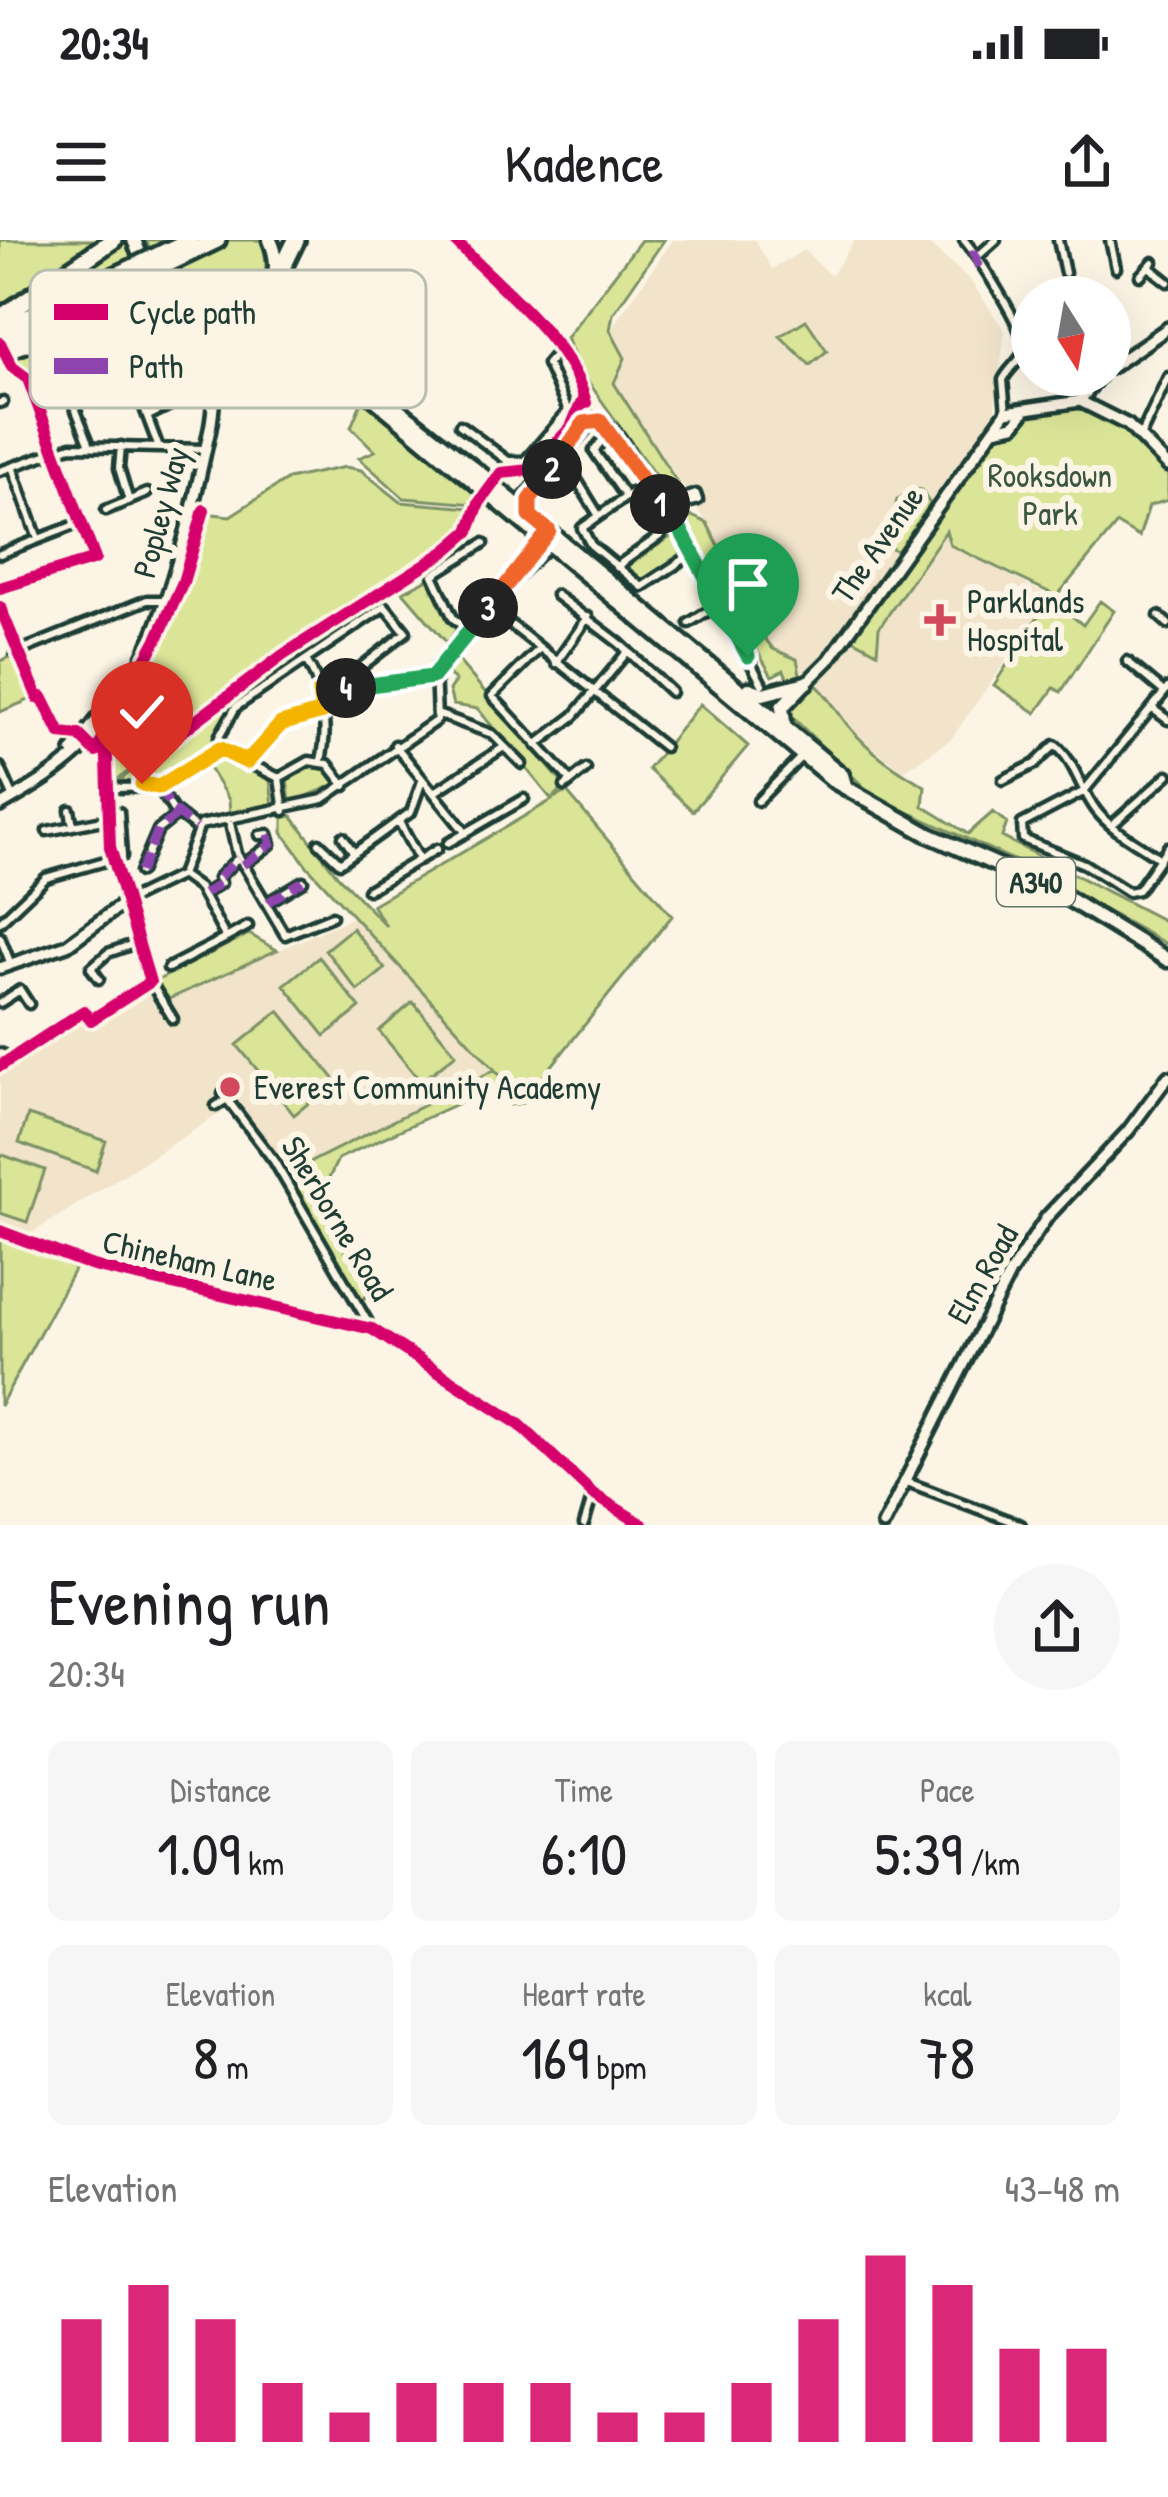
<!DOCTYPE html>
<html lang="en">
<head>
<meta charset="utf-8">
<style>
  :root { --surface:#fff; --page:#f6f6f6; --text:#202124; --muted:#757577; --accent:#db2777 }
  body { margin:0; font-family:"Patrick Hand",sans-serif; background:var(--page); color:var(--text); height:100vh; display:flex; flex-direction:column; font-size:45px; white-space:nowrap }
  * { box-sizing:border-box; margin:0 }
  p { font-size:39px; color:var(--muted) }
  .icon { flex:none; width:66px; height:66px; fill:none; stroke:currentColor; stroke-width:2; stroke-linecap:round; stroke-linejoin:round }
  .map { position:relative; height:1285px; overflow:hidden }
  .side { display:flex; flex-direction:column; background:var(--surface); flex:1 }
  .side>* { flex:none }
  .needle { width:78px; rotate:169deg }
  .tools { position:absolute; left:1011px; top:36px; display:grid; gap:24px }
  .tools a { display:grid; place-items:center; width:120px; height:120px; border-radius:50%; background:var(--surface); box-shadow:0 12px 48px #0002; font-size:60px }
  .pin { position:absolute; display:grid; place-items:center; width:102px; height:102px; color:#fff; margin:-123px -51px; border-radius:50% 50% 50% 0; rotate:-45deg; box-shadow:0 0 12px #0007 }
  .pin .icon { rotate:45deg }
  .km { position:absolute; width:60px; height:60px; margin:-30px; border-radius:50%; background:#222; color:#fff; font-size:33px; line-height:60px; text-align:center }
  .round { display:grid; place-items:center; flex:none; width:126px; height:126px; border-radius:63px; background:var(--page) }
  .summary { display:flex; align-items:center; justify-content:space-between; height:204px; padding:0 48px }
  h1 { font-size:66px; font-weight:600; line-height:90px }
  .stats { display:grid; grid-template-columns:repeat(3,1fr); gap:18px; height:204px; padding:12px 48px }
  .stats div { display:grid; align-content:center; border-radius:18px; background:var(--page); text-align:center }
  .stats b { font-size:60px; font-weight:600 }
  .stats small { font-size:33px; font-weight:400 }
  .stats p { font-size:33px }
  .chart { height:336px; padding:24px 48px }
  .chart p { display:flex; justify-content:space-between }
  .chart svg { width:100%; height:216px; margin-top:12px; stroke:var(--accent); stroke-width:6 }
  .status { display:flex; justify-content:space-between; align-items:center; height:84px; padding:0 60px; background:var(--surface); direction:ltr }
  .status svg { height:33px; fill:currentColor }
  header { display:flex; justify-content:space-between; align-items:center; height:156px; padding:0 48px; background:var(--surface); font-size:54px; font-weight:600 }
  .map>svg:first-child { display:block }
  .built { fill:#f1e4cb }
  .green { fill:#dae598; stroke:#7c9166; stroke-width:3 }
  .lines { fill:none; stroke-linecap:round; stroke-linejoin:round }
  .street-casing { stroke:#1f3d34; stroke-width:15 }
  .secondary-casing { stroke:#1f3d34; stroke-width:18 }
  .primary-casing { stroke:#1f3d34; stroke-width:21 }
  .highway-casing { stroke:#1f3d34; stroke-width:24 }
  .street { stroke:#fcf5e5; stroke-width:6 }
  .secondary { stroke:#fcf5e5; stroke-width:9 }
  .primary { stroke:#fcf5e5; stroke-width:12 }
  .highway { stroke:#fcf5e5; stroke-width:15 }
  .highway-bridge-casing { stroke:#1f3d34; stroke-width:24; stroke-linecap:butt }
  .highway-bridge { stroke:#fcf5e5; stroke-width:15 }
  .quiet { stroke:#8e44ad; stroke-width:9; stroke-dasharray:18 9; stroke-linecap:butt }
  .cycleway-casing { stroke:#fcf5e5; stroke-width:20 }
  .cycleway { stroke:#d6006c; stroke-width:12 }
  .split-1-casing { stroke:#fff; stroke-width:24 }
  .split-2-casing { stroke:#fff; stroke-width:24 }
  .split-3-casing { stroke:#fff; stroke-width:24 }
  .split-4-casing { stroke:#fff; stroke-width:24 }
  .split-5-casing { stroke:#fff; stroke-width:24 }
  .split-6-casing { stroke:#fff; stroke-width:24 }
  .split-1 { stroke:#22a559; stroke-width:15 }
  .split-2 { stroke:#f0652b; stroke-width:15 }
  .split-3 { stroke:#f0652b; stroke-width:15 }
  .split-4 { stroke:#22a559; stroke-width:15 }
  .split-5 { stroke:#f5b400; stroke-width:15 }
  .split-6 { stroke:#f5b400; stroke-width:15 }
  .poi-dot { fill:#d1495b; stroke:#fcf5e5; stroke-width:4.5 }
  .labels { text-anchor:middle; dominant-baseline:central; stroke-width:12; stroke-linejoin:round; paint-order:stroke }
  .shield { fill:#fcf5e5; stroke:#617469; stroke-width:3 }
  .shield-label { font-size:30px; font-weight:bold; fill:#1f3d34 }
  .park-label { font-size:33px; fill:#3b5643; stroke:#fcf5e5 }
  .street-label { font-size:33px; fill:#1f3d34; stroke:#fcf5e5 }
  .poi-label { font-size:33px; fill:#1f3d34; stroke:#fcf5e5; text-anchor:start }
  .key { fill:#fcf5e5; stroke:#babeb0; stroke-width:3 }
  .key-label { font-size:33px; fill:#1f3d34 }
</style>
</head>
<body>
<div class="status"><b>20:34</b><svg viewBox="0 0 49 12"><path d="M0 12V9h3v3zM5 12V6h3v6zM10 12V3h3v9zM15 12V0h3v12zM26 1h20v11H26zM47 4h2v5h-2z"/></svg></div>
<header><svg class="icon" aria-label="menu" viewBox="0 0 24 24"><path d="M4 6h16M4 12h16M4 18h16"/></svg>Kadence<svg class="icon" aria-label="share" viewBox="0 0 24 24"><path d="M12 15V3M7 8l5-5 5 5M5 13v7h14v-7"/></svg></header>
<div class="map">
<svg width="1168" height="1285" viewBox="0 0 1168 1285">
  <rect width="100%" height="100%" fill="#fcf5e5"/>
  <filter id="ink" filterUnits="userSpaceOnUse"><feTurbulence type="fractalNoise" baseFrequency=".00833" numOctaves="2"/><feDisplacementMap in="SourceGraphic" scale="24" xChannelSelector="R" yChannelSelector="G"/><feConvolveMatrix kernelMatrix="1 2 1 2 8 2 1 2 1" color-interpolation-filters="sRGB"/></filter>
  <g filter="url(#ink)">
    <path class="built" d="M673 0H755L772 29 804 10 831 36 855 0H924L970 40 1005 91 994 177 936 254 950 305 1051 357 951 499 904 531 858 497 800 434 796 419 773 409 764 397 707 283 614 143 625 118 610 90Z
      M353 677 494 830 287 934 235 864 29 995 0 983V829L8 823 5 816 82 765 90 775 143 740 157 761 169 759Z"/>
    <path class="green" d="M0 0H97L0 66Z
      M116 0H131L138 17 0 86Z
      M146 0H261C277 47 252 69 207 79L177 64Z
      M641 0H664L613 74 610 90 625 118 614 143 685 255 674 262 663 258 654 244 659 241 582 133 566 98Z
      M806 80 827 111 810 125 780 96Z
      M117 81 175 83 203 114 205 151 185 139 176 114 165 110 161 118 144 96 92 103 25 132 12 127 10 113Z
      M364 156 481 254 475 264 404 258 359 218 375 211 351 187Z
      M1071 165 1122 182 1168 229V260L1149 266 1139 297 1117 284 1057 356 950 305 946 291 879 388 877 412 853 399 993 195 1038 170Z
      M345 227 361 230 401 262 472 268 458 301 423 318 359 369 308 398 171 502 229 464 216 508 159 544 119 542 139 524 115 541V480L138 445 178 357 203 295 205 273 230 276 288 239Z
      M913 249 921 250 930 264 899 313 878 299 899 284 893 275 897 260Z
      M692 276 707 283 764 397 773 409 797 419 800 434 788 441 784 430 772 436 683 283Z
      M675 294 687 315 644 344 627 333V326Z
      M432 337 459 385 447 403 403 352Z
      M1050 358 1083 385 1100 361 1114 371 1061 452 1054 448 1036 473 994 445Z
      M15 415 34 458 0 472V421Z
      M456 418 565 546 553 558 567 552 672 676 522 863 510 865 493 847 338 919 317 964 370 1052 360 1063 287 934 494 830 507 843 307 626 283 593V578L292 576 337 635 386 686 372 665 552 560 478 469 453 465 449 450 455 441 445 429Z
      M814 443C831 457 836 472 850 488 871 513 899 531 925 546L923 566 968 594 993 572 1007 583 1002 597 1168 683V705L1018 622 873 556 789 474V463Z
      M700 464 748 506 693 571 648 529Z
      M217 517 270 539 273 566 230 574 229 560 207 525Z
      M314 525 323 526 337 544 290 563 287 538Z
      M352 688 385 729 358 751 325 710Z
      M249 694 277 710 169 759 156 741Z
      M319 717 360 768 325 796 284 745Z
      M413 762 456 814 421 842 379 791Z
      M279 771 336 841 294 875 237 805Z
      M28 875 106 901 96 931 19 903Z
      M0 914 45 930 27 982 0 973Z
      M0 998 75 1028 0 1166Z"/>
    <g class="lines">
      <defs>
        <path id="street" d="M454 0C504 52 577 106 588 180
          M964 0C976 14 1024 87 1024 107 1024 119 1008 128 1003 140L1006 172
          M1058 0 1065 33
          M1110 0 1116 28
          M977 17 996 0
          M1149 27 1168 42
          M1140 36 1153 22
          M132 136 159 208
          M121 140 150 125
          M65 143 90 205
          M48 150 87 133
          M0 163 3 162
          M150 175 174 163
          M460 185 508 221H525L568 171 547 124 558 111
          M1141 195 1168 137
          M600 203 594 211 626 257
          M121 206 119 228 129 261
          M13 229 38 299
          M0 231 71 206 206 209
          M577 240 599 276
          M633 252 582 288 591 305 642 347 692 314
          M696 254 698 260 691 262 690 256Z
          M106 270 147 253
          M671 272 762 444
          M0 314 75 285
          M616 327 661 295
          M510 344 552 303
          M556 355 619 403 671 452
          M489 367 664 507
          M1159 376 1168 384
          M689 383 721 363
          M468 391 453 378 433 335 484 303
          M538 410 492 456 571 541
          M15 413 147 360H165
          M306 420C323 446 329 489 321 520
          M1127 421 1164 452
          M556 423 588 377
          M319 453 432 437
          M1153 469 1168 480
          M440 475 492 494 522 524
          M101 487 109 499 112 619 148 738 173 779
          M395 505 466 593
          M536 505 574 476 628 411
          M220 509 219 497 236 467 385 366 406 392 360 428V445
          M220 509 279 538
          M247 522 281 484 322 473
          M0 527 14 558
          M1003 540 1035 524 1055 505C1075 521 1080 549 1096 570 1111 590 1137 603 1157 617
          M565 546 586 529
          M117 548 159 547 220 509
          M159 548 173 570 196 588
          M1084 551 1168 448
          M435 552 504 507
          M1083 552 1022 584 1023 599 1084 624 1128 652 1138 650 1168 607
          M758 561 800 518
          M70 570 73 586
          M284 571 279 538 309 521 328 524 345 546
          M119 572 122 616
          M229 579 237 614 285 695 332 676
          M399 582 419 619
          M1112 585 1168 535
          M47 591 108 579
          M343 597 354 613
          M319 603 340 623 411 572 422 541
          M448 603 524 559
          M243 625 271 604 268 594 260 595
          M140 632 158 590 178 574
          M368 650 437 609
          M204 654 221 643 218 638 238 618
          M127 661 181 635 200 585 323 559 437 480 435 428 542 300
          M268 662 303 641
          M0 682 46 638 112 619
          M0 697 10 722
          M226 698 248 686
          M168 728 226 698 199 648 181 635
          M99 739 91 728 108 713 139 702
          M0 763 20 750 29 764
          M0 813 5 815
          M8 821 84 771 91 780 146 745
          M223 854 274 921 372 1089
          M216 866 227 859
          M907 1242 1021 1285
          M584 1285 593 1254"/>
        <path id="secondary" d="M196 87 210 124
          M1110 128 1168 88
          M1080 161 1100 135
          M994 189 1014 185 1023 173
          M518 266 593 179C634 189 635 260 674 272
          M674 272 689 258
          M806 443 829 420 1006 172 1080 161 1128 185 1168 226
          M72 511 106 468
          M0 566C31 548 64 529 89 502 159 428 189 285 210 189 218 149 209 119 234 84
          M0 728 67 705 127 661
          M0 991 93 1026 372 1089 520 1185 593 1254 643 1285
          M883 1285 1010 1033 1047 977 1128 891 1168 837"/>
        <path id="primary" d="M134 0C143 22 155 58 173 75 214 113 299 63 270 0
          M276 47 292 79 313 98
          M252 72 301 98 834 541 929 595 1054 650 1168 720
          M384 158 486 238
          M480 234 842 535 845 545
          M749 449 763 454 806 443
          M784 482 782 467 805 443"/>
        <path id="highway" d="M165 12 190 0
          M169 23 217 0
          M279 35 296 0
          M0 78 113 0
          M0 90 130 29
          M0 103 135 39
          M0 113C56 93 118 67 178 79"/>
      </defs>
      <use href="#street" class="street-casing"/>
      <use href="#secondary" class="secondary-casing"/>
      <use href="#primary" class="primary-casing"/>
      <use href="#highway" class="highway-casing"/>
      <use href="#street" class="street"/>
      <use href="#secondary" class="secondary"/>
      <use href="#primary" class="primary"/>
      <use href="#highway" class="highway"/>
      <defs>
        <path id="highway-bridge" d="M130 29 165 12
          M135 39 169 23"/>
      </defs>
      <use href="#highway-bridge" class="highway-bridge-casing"/>
      <use href="#highway-bridge" class="highway-bridge"/>
      <path class="quiet" d="M973 10 979 28
        M159 547 173 570 196 588
        M243 625 271 604 268 594 260 595
        M140 632 158 590 178 574
        M204 654 221 643 218 638 238 618
        M268 662 303 641"/>
      <defs>
        <path id="cycleway" d="M0 103 12 127 28 139 95 319 0 348
          M0 367 38 458 42 457 60 493 79 495 96 512 158 397 183 342 204 270
          M113 484 116 507 164 505 283 415 446 311 469 291 479 263 501 233 531 230 571 187 581 164 586 163C570 100 498 46 454 0
          M0 826 84 771 91 780 150 742 110 607 106 491
          M0 991 93 1026 372 1089 520 1185 593 1254 643 1285"/>
      </defs>
      <use href="#cycleway" class="cycleway-casing"/>
      <use href="#cycleway" class="cycleway"/>
    </g>
  </g>
  <g class="lines" filter="url(#ink)">
    <defs>
      <path id="split-1" d="M660 264 671 272 748 416"/>
      <path id="split-2" d="M552 229 584 183 600 181 660 264"/>
      <path id="split-3" d="M488 368 549 291 530 276V260L552 229"/>
      <path id="split-4" d="M346 448 432 437 488 368"/>
      <path id="split-5" d="M215 512 220 509 247 522 281 484 322 472 319 453 346 448"/>
      <path id="split-6" d="M142 544 159 547 215 512"/>
    </defs>
    <use href="#split-1" class="split-1-casing"/>
    <use href="#split-2" class="split-2-casing"/>
    <use href="#split-3" class="split-3-casing"/>
    <use href="#split-4" class="split-4-casing"/>
    <use href="#split-5" class="split-5-casing"/>
    <use href="#split-6" class="split-6-casing"/>
    <use href="#split-1" class="split-1"/>
    <use href="#split-2" class="split-2"/>
    <use href="#split-3" class="split-3"/>
    <use href="#split-4" class="split-4"/>
    <use href="#split-5" class="split-5"/>
    <use href="#split-6" class="split-6"/>
  </g>
  <g class="poi-dot">
    <path d="M934 362h12v12h12v12h-12v12h-12v-12h-12v-12h12z"/>
    <circle cx="230" cy="847" r="12"/>
  </g>
  <g class="labels">
    <rect class="shield" x="997" y="618" width="78" height="48" rx="9"/>
    <g class="shield-label">
      <text x="1036" y="642">A340</text>
    </g>
    <g class="park-label">
      <text x="1050" y="235">Rooksdown<tspan x="1050" dy="38">Park</tspan></text>
    </g>
    <g class="street-label">
      <text transform="translate(160 272) rotate(-75)">Popley Way</text>
      <text transform="translate(877 304) rotate(-55)">The Avenue</text>
      <text transform="translate(338 978) rotate(59)">Sherborne Road</text>
      <text transform="translate(190 1020) rotate(13)">Chineham Lane</text>
      <text transform="translate(982 1034) rotate(-60)">Elm Road</text>
    </g>
    <g class="poi-label">
      <text x="967" y="361">Parklands<tspan x="967" dy="38">Hospital</tspan></text>
      <text x="254" y="847">Everest Community Academy</text>
    </g>
  </g>
  <rect x="30" y="30" width="396" height="138" rx="18" class="key"/>
  <rect x="54" y="64" width="54" height="16" fill="#d6006c"/>
  <rect x="54" y="118" width="54" height="16" fill="#8e44ad"/>
  <g class="key-label">
    <text x="129" y="84">Cycle path</text>
    <text x="129" y="138">Path</text>
  </g>
</svg>
<div class="tools">
<a><svg class="needle" viewBox="-14 -14 28 28"><path d="M0-13l5 13h-10z" fill="#e53935"/><path d="M0 13l5-13h-10z" fill="#757577"/></svg></a>
</div>
<div class="pin" style="left:748px;top:416px;background:#1e9e55"><svg class="icon" aria-label="arrive" viewBox="0 0 24 24"><path d="M6 21V4h12l-3 4 3 4H6"/></svg></div>
<div class="pin" style="left:142px;top:544px;background:#d93025"><svg class="icon" aria-label="check" viewBox="0 0 24 24"><path d="M5 12l5 5 9-10"/></svg></div>
<b class="km" style="left:660px;top:264px">1</b>
<b class="km" style="left:552px;top:229px">2</b>
<b class="km" style="left:488px;top:368px">3</b>
<b class="km" style="left:346px;top:448px">4</b>
</div>
<section class="side">
<div class="summary"><div><h1>Evening run</h1><p>20:34</p></div><a class="round"><svg class="icon" aria-label="share" viewBox="0 0 24 24"><path d="M12 15V3M7 8l5-5 5 5M5 13v7h14v-7"/></svg></a></div>
<div class="stats">
<div><p>Distance</p><b>1.09<small> km</small></b></div>
<div><p>Time</p><b>6:10</b></div>
<div><p>Pace</p><b>5:39<small> /km</small></b></div>
</div>
<div class="stats">
<div><p>Elevation</p><b>8<small> m</small></b></div>
<div><p>Heart rate</p><b>169<small> bpm</small></b></div>
<div><p>kcal</p><b>78</b></div>
</div>
<div class="chart"><p><span>Elevation</span>43–48 m</p>
<svg viewBox="0 0 160 44" preserveAspectRatio="none"><path d="M5 44V19M15 44V12M25 44V19M35 44V32M45 44V38M55 44V32M65 44V32M75 44V32M85 44V38M95 44V38M105 44V32M115 44V19M125 44V6M135 44V12M145 44V25M155 44V25"/></svg>
</div>
</section>
</body>
</html>
